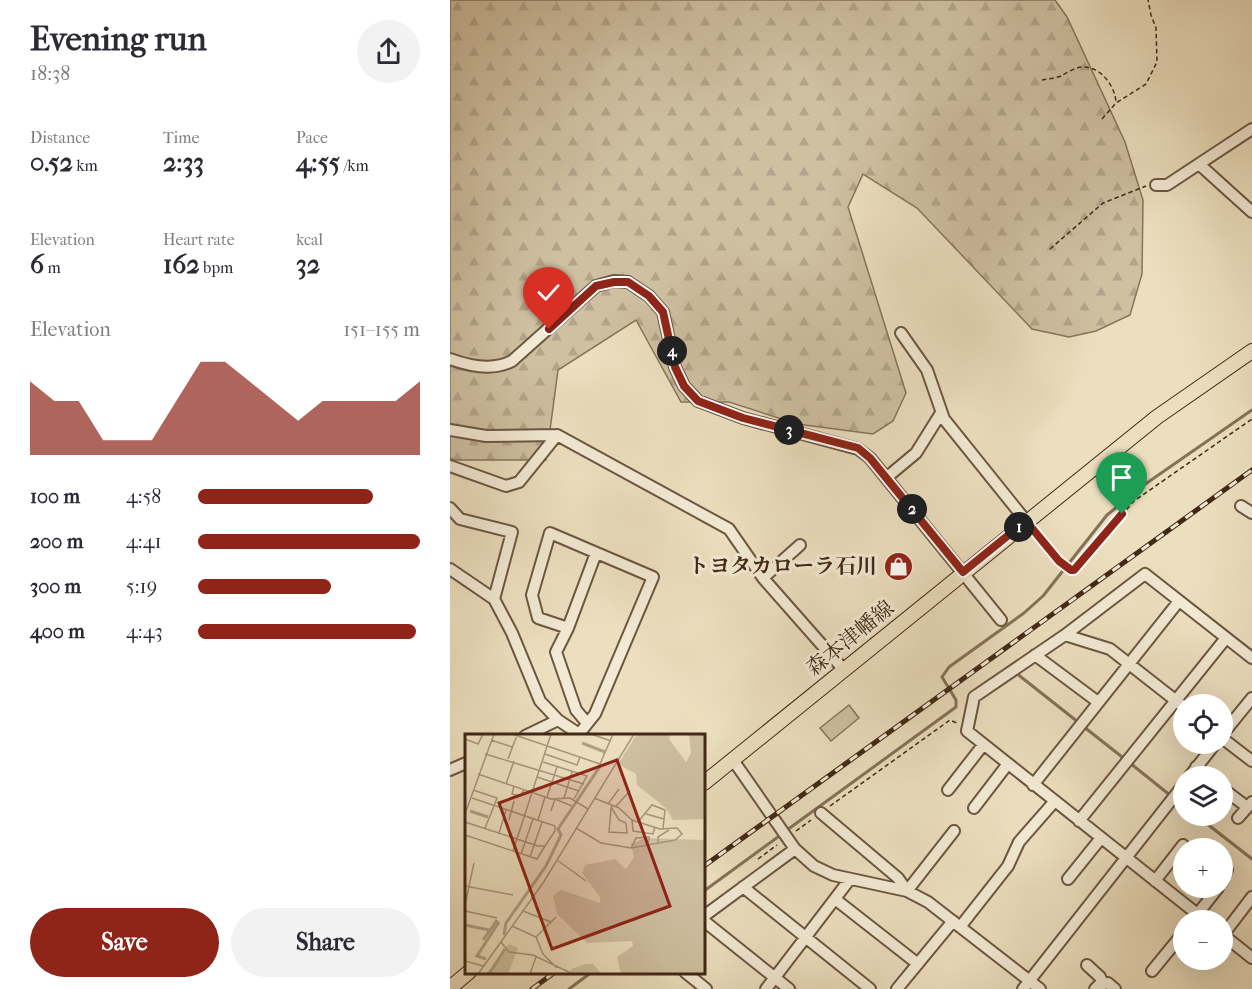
<!DOCTYPE html>
<html lang="en">
<head>
<meta charset="utf-8">
<style>
  :root { --surface:#fff; --page:#f2f2f3; --text:#2b2b33; --muted:#7c7c81; --accent:#8f2418 }
  body { margin:0; font-family:"IM FELL French Canon","Noto Serif JP",serif; background:var(--page); color:var(--text); height:100vh; display:flex; flex-direction:column; font-size:22px; white-space:nowrap }
  * { box-sizing:border-box; margin:0 }
  p { font-size:20px; color:var(--muted) }
  .icon { flex:none; width:33px; height:33px; fill:none; stroke:currentColor; stroke-width:2; stroke-linecap:round; stroke-linejoin:round }
  .map { position:relative; flex:1; overflow:hidden }
  .drawer { display:flex; flex-direction:column; background:var(--surface); width:450px }
  .drawer>* { flex:none }
  .buttons { position:absolute; left:723px; top:694px; display:grid; gap:12px }
  .buttons a { display:grid; place-items:center; width:60px; height:60px; border-radius:50%; background:var(--surface); box-shadow:0 6px 24px #0002; font-size:30px }
  .pin { position:absolute; display:grid; place-items:center; width:51px; height:51px; color:#fff; margin:-62px -26px; border-radius:50% 50% 50% 0; rotate:-45deg; box-shadow:0 0 6px #0007 }
  .pin .icon { rotate:45deg }
  .km { position:absolute; width:30px; height:30px; margin:-15px; border-radius:50%; background:#222; color:#fff; font-size:16px; line-height:30px; text-align:center }
  .round { display:grid; place-items:center; flex:none; width:63px; height:63px; border-radius:32px; background:var(--page) }
  .summary { display:flex; align-items:center; justify-content:space-between; height:102px; padding:0 30px }
  h1 { font-size:33px; font-weight:700; line-height:45px }
  .figures { display:grid; grid-template-columns:repeat(3,1fr); gap:9px; height:102px; padding:6px 30px }
  .figures div { display:grid; align-content:center }
  .figures b { font-size:26px; font-weight:700 }
  .figures small { font-size:16px; font-weight:400 }
  .figures p { font-size:16px }
  .chart { height:168px; padding:12px 30px }
  .chart p { display:flex; justify-content:space-between }
  .chart svg { width:100%; height:108px; margin-top:6px; fill:var(--accent); opacity:.7 }
  .action { display:flex; gap:12px; margin-top:auto; padding:12px 30px }
  .action a { flex:1; height:69px; border-radius:36px; background:var(--accent); color:#fff; font-size:24px; font-weight:700; line-height:69px; text-align:center }
  .action a+a { background:var(--page); color:var(--text) }
  ul { padding:0 30px; list-style:none; font-size:20px }
  li { display:grid; grid-template-columns:96px 72px 1fr; align-items:center; height:45px }
  li i { height:15px; border-radius:8px; background:var(--accent) }
  main { display:flex; flex:1; min-height:0 }
  .map>svg:first-child { display:block }
  .forest { fill:url(#forest-firs); stroke:#88745c; stroke-width:1.5 }
  .green { fill:#cfc0a2; stroke:#88745c; stroke-width:1.5 }
  .lines { fill:none; stroke-linecap:round; stroke-linejoin:round }
  .stream { stroke:#857159; stroke-width:3 }
  .minor-casing { stroke:#6c5640; stroke-width:14 }
  .major-casing { stroke:#412916; stroke-width:16 }
  .path { stroke:#412916; stroke-width:1.5; stroke-dasharray:4.5 3; stroke-linecap:butt }
  .minor { stroke:#f3ead5; stroke-width:10 }
  .major { stroke:#ecdfbf; stroke-width:14 }
  .rail-casing { stroke:#412916; stroke-width:5 }
  .rail { stroke:#f3ead5; stroke-width:3; stroke-dasharray:9; stroke-linecap:butt }
  .route-casing { stroke:#fff; stroke-width:12 }
  .route { stroke:#8f2418; stroke-width:8 }
  .labels { text-anchor:middle; dominant-baseline:central; stroke-width:6; stroke-linejoin:round; paint-order:stroke }
  .poi-label { font-size:21px; font-weight:bold; fill:#412916; stroke:#f3ead5; text-anchor:end }
  .street-label { font-size:21px; fill:#412916; stroke:#f3ead5 }
  .inset-river { fill:none; stroke:#b2a186; stroke-width:3 }
  .inset-road { fill:none; stroke:#a8967b; stroke-width:1.5 }
  .view { fill:#8f2418; fill-opacity:0.15; stroke:#8f2418; stroke-width:3 }
  .inset-edge { fill:none; stroke:#412916; stroke-width:3 }
</style>
</head>
<body>
<main>
<section class="drawer">
<div class="summary"><div><h1>Evening run</h1><p>18:38</p></div><a class="round"><svg class="icon" aria-label="share" viewBox="0 0 24 24"><path d="M12 15V3M7 8l5-5 5 5M5 13v7h14v-7"/></svg></a></div>
<div class="figures">
<div><p>Distance</p><b>0.52<small> km</small></b></div>
<div><p>Time</p><b>2:33</b></div>
<div><p>Pace</p><b>4:55<small> /km</small></b></div>
</div>
<div class="figures">
<div><p>Elevation</p><b>6<small> m</small></b></div>
<div><p>Heart rate</p><b>162<small> bpm</small></b></div>
<div><p>kcal</p><b>32</b></div>
</div>
<div class="chart"><p><span>Elevation</span>151–155 m</p>
<svg viewBox="0 0 160 44" preserveAspectRatio="none"><path d="M0 44V14L10 22L20 22L30 38L40 38L50 38L60 22L70 6L80 6L90 14L100 22L110 30L120 22L130 22L140 22L150 22L160 14V44z"/></svg>
</div>
<ul>
<li><b>100 m</b>4:58<i style="width:79%"></i></li>
<li><b>200 m</b>4:41<i style="width:100%"></i></li>
<li><b>300 m</b>5:19<i style="width:60%"></i></li>
<li><b>400 m</b>4:43<i style="width:98%"></i></li>
</ul>
<div class="action"><a>Save</a><a>Share</a></div>
</section>
<div class="map">
<svg width="802" height="989" viewBox="0 0 802 989">
  <defs>
    <pattern id="forest-firs" width="22" height="20" patternUnits="userSpaceOnUse" patternTransform="scale(1.5)"><rect width="22" height="20" fill="#cfc0a2"/><path d="M5 1l3.5 6h-7zM16 11l3.5 6h-7z" fill="#b3a58b"/></pattern>
  </defs>
  <rect width="100%" height="100%" fill="#ecdfbf"/>
  <filter id="stains"><feTurbulence type="fractalNoise" baseFrequency=".00333" numOctaves="4"/><feColorMatrix values="0 0 0 0 .2 0 0 0 0 .09 0 0 0 0 .02 0 0 0 .5 -.17"/></filter>
  <radialGradient id="worn" r=".72"><stop offset=".6" stop-color="#630" stop-opacity="0"/><stop offset="1" stop-color="#630" stop-opacity=".3"/></radialGradient>
  <path class="forest" d="M0 0H605L617 17 675 142 693 200 692 274 680 315 646 331 619 337 582 329 467 208 413 174 398 207 456 393 443 421 423 434 347 424 279 402H231L186 320 108 370 96 460H4L0 458Z"/>
  <path class="green" d="M399 705 409 718 381 741 370 728Z"/>
  <g class="lines">
    <path class="stream" d="M566 673 628 722
      M634 727 676 760
      M680 763 721 796
      M727 800 734 805
      M747 816 802 859
      M337 830 506 707V700L492 677 499 667 574 613 593 596 657 515 694 485 802 410
      M254 891 332 834
      M119 989 142 972"/>
    <defs>
      <path id="minor" d="M750 165 802 212
        M706 185H717L802 129
        M451 333 477 370 494 419 576 521
        M0 359C19 366 43 371 62 361L146 286 164 281 178 282 199 296 213 312 225 367 234 386 248 401 293 418 408 449 420 458 551 620
        M0 430 36 436 107 435 279 529 313 578 394 670
        M0 466 56 486 69 482 107 435
        M436 478 466 453 491 413
        M791 506 802 513
        M0 508 10 519 62 532 44 599
        M0 569 44 599 62 633 90 701 108 720 132 736
        M313 578 350 545
        M118 628 146 553
        M615 635 695 574 802 658
        M585 655 648 702
        M734 707 660 649 615 635 524 697 517 731 756 921
        M129 734 145 714 203 577 100 533 82 595 88 618 118 628 106 652 126 710 137 723
        M772 735 802 698
        M75 736 108 720
        M772 738 802 761
        M283 760 345 849 364 866 383 875 457 891 478 902 590 989
        M746 767 759 777
        M0 770 16 763
        M739 777 765 744
        M583 785 729 601
        M772 788 797 807
        M498 790 533 745
        M524 808 557 765
        M371 813 448 878 457 891 504 831
        M788 818 802 802
        M629 821 776 638
        M618 879 651 838
        M705 881 733 845
        M772 882 777 870
        M293 887 420 989
        M385 899 468 964
        M254 916 345 849
        M254 921 339 989
        M742 921 768 888
        M510 927 558 866 569 842 604 802
        M772 934 802 958
        M773 935 802 897
        M637 965 650 977 653 984
        M702 971 734 932
        M235 972 256 989
        M316 989 400 879
        M447 989 503 921
        M573 989 734 784
        M645 989 649 985 658 983 665 989"/>
      <path id="major" d="M254 783 707 417 802 351
        M0 988 19 972"/>
    </defs>
    <use href="#minor" class="minor-casing"/>
    <use href="#major" class="major-casing"/>
    <path class="path" d="M592 80C598 79 606 78 611 76 617 73 625 67 633 67 651 67 665 86 666 102
      M652 119 666 103 696 84 707 62 706 28 701 15 698 0
      M600 249 653 203 696 186
      M585 533 609 561 621 570H624L684 501 802 419
      M380 806 500 720 509 724
      M346 831 361 820
      M308 859 327 845"/>
    <use href="#minor" class="minor"/>
    <use href="#major" class="major"/>
    <defs>
      <path id="rail" d="M254 866 802 470
        M82 989 105 972"/>
    </defs>
    <use href="#rail" class="rail-casing"/>
    <use href="#rail" class="rail"/>
  </g>
  <g class="lines">
    <defs>
      <path id="route" d="M99 329 146 286 164 282H178L199 296 213 312 225 367 234 386 248 401 293 418 408 448 420 458 513 572 576 521 609 561 621 570H624L672 514"/>
    </defs>
    <use href="#route" class="route-casing"/>
    <use href="#route" class="route"/>
  </g>
  <defs>
    <symbol id="shop-disc" viewBox="-11 -11 22 22"><circle r="9.5" fill="#8f2418" stroke="#f3ead5"/><path d="M-5-2.5h2.3a2.7 3.5 0 0 1 5.4 0H5L5.5 6h-11ZM-1.5-2.5h3a1.5 2.3 0 0 0-3 0Z" fill="#fff"/></symbol>
  </defs>
  <g fill-rule="evenodd">
    <use href="#shop-disc" x="432" y="550" width="33" height="33"/>
  </g>
  <g class="labels">
    <g class="poi-label">
      <text x="427" y="566">トヨタカローラ石川</text>
    </g>
    <g class="street-label">
      <text transform="translate(400 638) rotate(-39)">森本津幡線</text>
    </g>
  </g>
  <g transform="translate(15 734)">
    <rect width="240" height="240" fill="#ecdfbf"/>
    <path d="M172 0H206L204 5 221 28 226 19 224 0H240V85L208 86 201 74 172 51 171 40 153 30ZM180 104 240 106V240H156L152 223 168 212 167 207 122 209 92 180 88 162 96 156 135 169V163L117 139 120 131 150 125 161 135 169 123 166 110ZM44 210 53 214 43 240H21ZM121 230H128L137 240H105L106 235Z" fill="#cfc0a2"/>
    <path class="inset-river" d="M117 9 140 18M5 77 23 83M0 191 24 196M39 201 41 189 81 132 96 101 93 95 136 31M18 206 32 186M21 225 12 222 34 188M24 240 40 215"/>
    <path class="inset-road" d="M47 0 135 30 148 0M126 0 146 7M0 5 13 10 18 0M26 6 47 13M20 20 119 50M80 20 112 31 115 23M43 25 52 1M78 28 122 42 109 65M13 40 86 65 105 64 123 75M72 43 114 57M41 50 49 27M49 52 47 60 55 62 59 56M8 56 32 64 29 72M82 63 92 33M99 64 107 38M143 70 154 55M151 72 165 57M146 73 154 86 161 89 162 99 144 98 146 75 147 71M86 77 90 65 107 72M0 80 29 0M181 80 199 85M44 86 49 67M73 86 80 63M167 86 168 97 188 100 190 93M0 88 73 112H80L90 97V92L7 64M173 88 187 71 200 76 198 94M20 94 29 72M111 94 136 109 166 114 210 106 217 100 212 94 195 95 167 86 154 74 129 64M34 99 41 76M0 101 72 125 80 112M193 108V103L204 96M166 114 171 104 184 103V108M48 117 86 0M56 120 68 85M65 123 77 88M92 126 121 147M0 152 48 161M0 171 9 129M0 177 32 184M58 177 86 188M47 192 71 203 78 220 92 234M71 203 91 183M36 208 44 218 68 221 108 240M0 227 18 232M13 240 78 149 169 0M65 240 71 223"/>
    <path class="view" d="M152 26 205 172 87 215 34 69Z"/>
    <rect width="240" height="240" class="inset-edge"/>
  </g>
  <rect width="100%" height="100%" filter="url(#stains)"/>
  <rect width="100%" height="100%" fill="url(#worn)"/>
</svg>
<div class="buttons">
<a><svg class="icon" aria-label="locate" viewBox="0 0 24 24"><circle cx="12" cy="12" r="6"/><path d="M12 2v4M12 18v4M2 12h4M18 12h4"/></svg></a>
<a><svg class="icon" aria-label="layers" viewBox="0 0 24 24"><path d="M12 4l9 5-9 5-9-5zM3 14l9 5 9-5"/></svg></a>
<a>+</a>
<a>−</a>
</div>
<div class="pin" style="left:672px;top:514px;background:#1e9e55"><svg class="icon" aria-label="arrive" viewBox="0 0 24 24"><path d="M6 21V4h12l-3 4 3 4H6"/></svg></div>
<div class="pin" style="left:99px;top:329px;background:#d93025"><svg class="icon" aria-label="check" viewBox="0 0 24 24"><path d="M5 12l5 5 9-10"/></svg></div>
<b class="km" style="left:569px;top:527px">1</b>
<b class="km" style="left:462px;top:509px">2</b>
<b class="km" style="left:339px;top:430px">3</b>
<b class="km" style="left:222px;top:351px">4</b>
</div>
</main>
</body>
</html>
